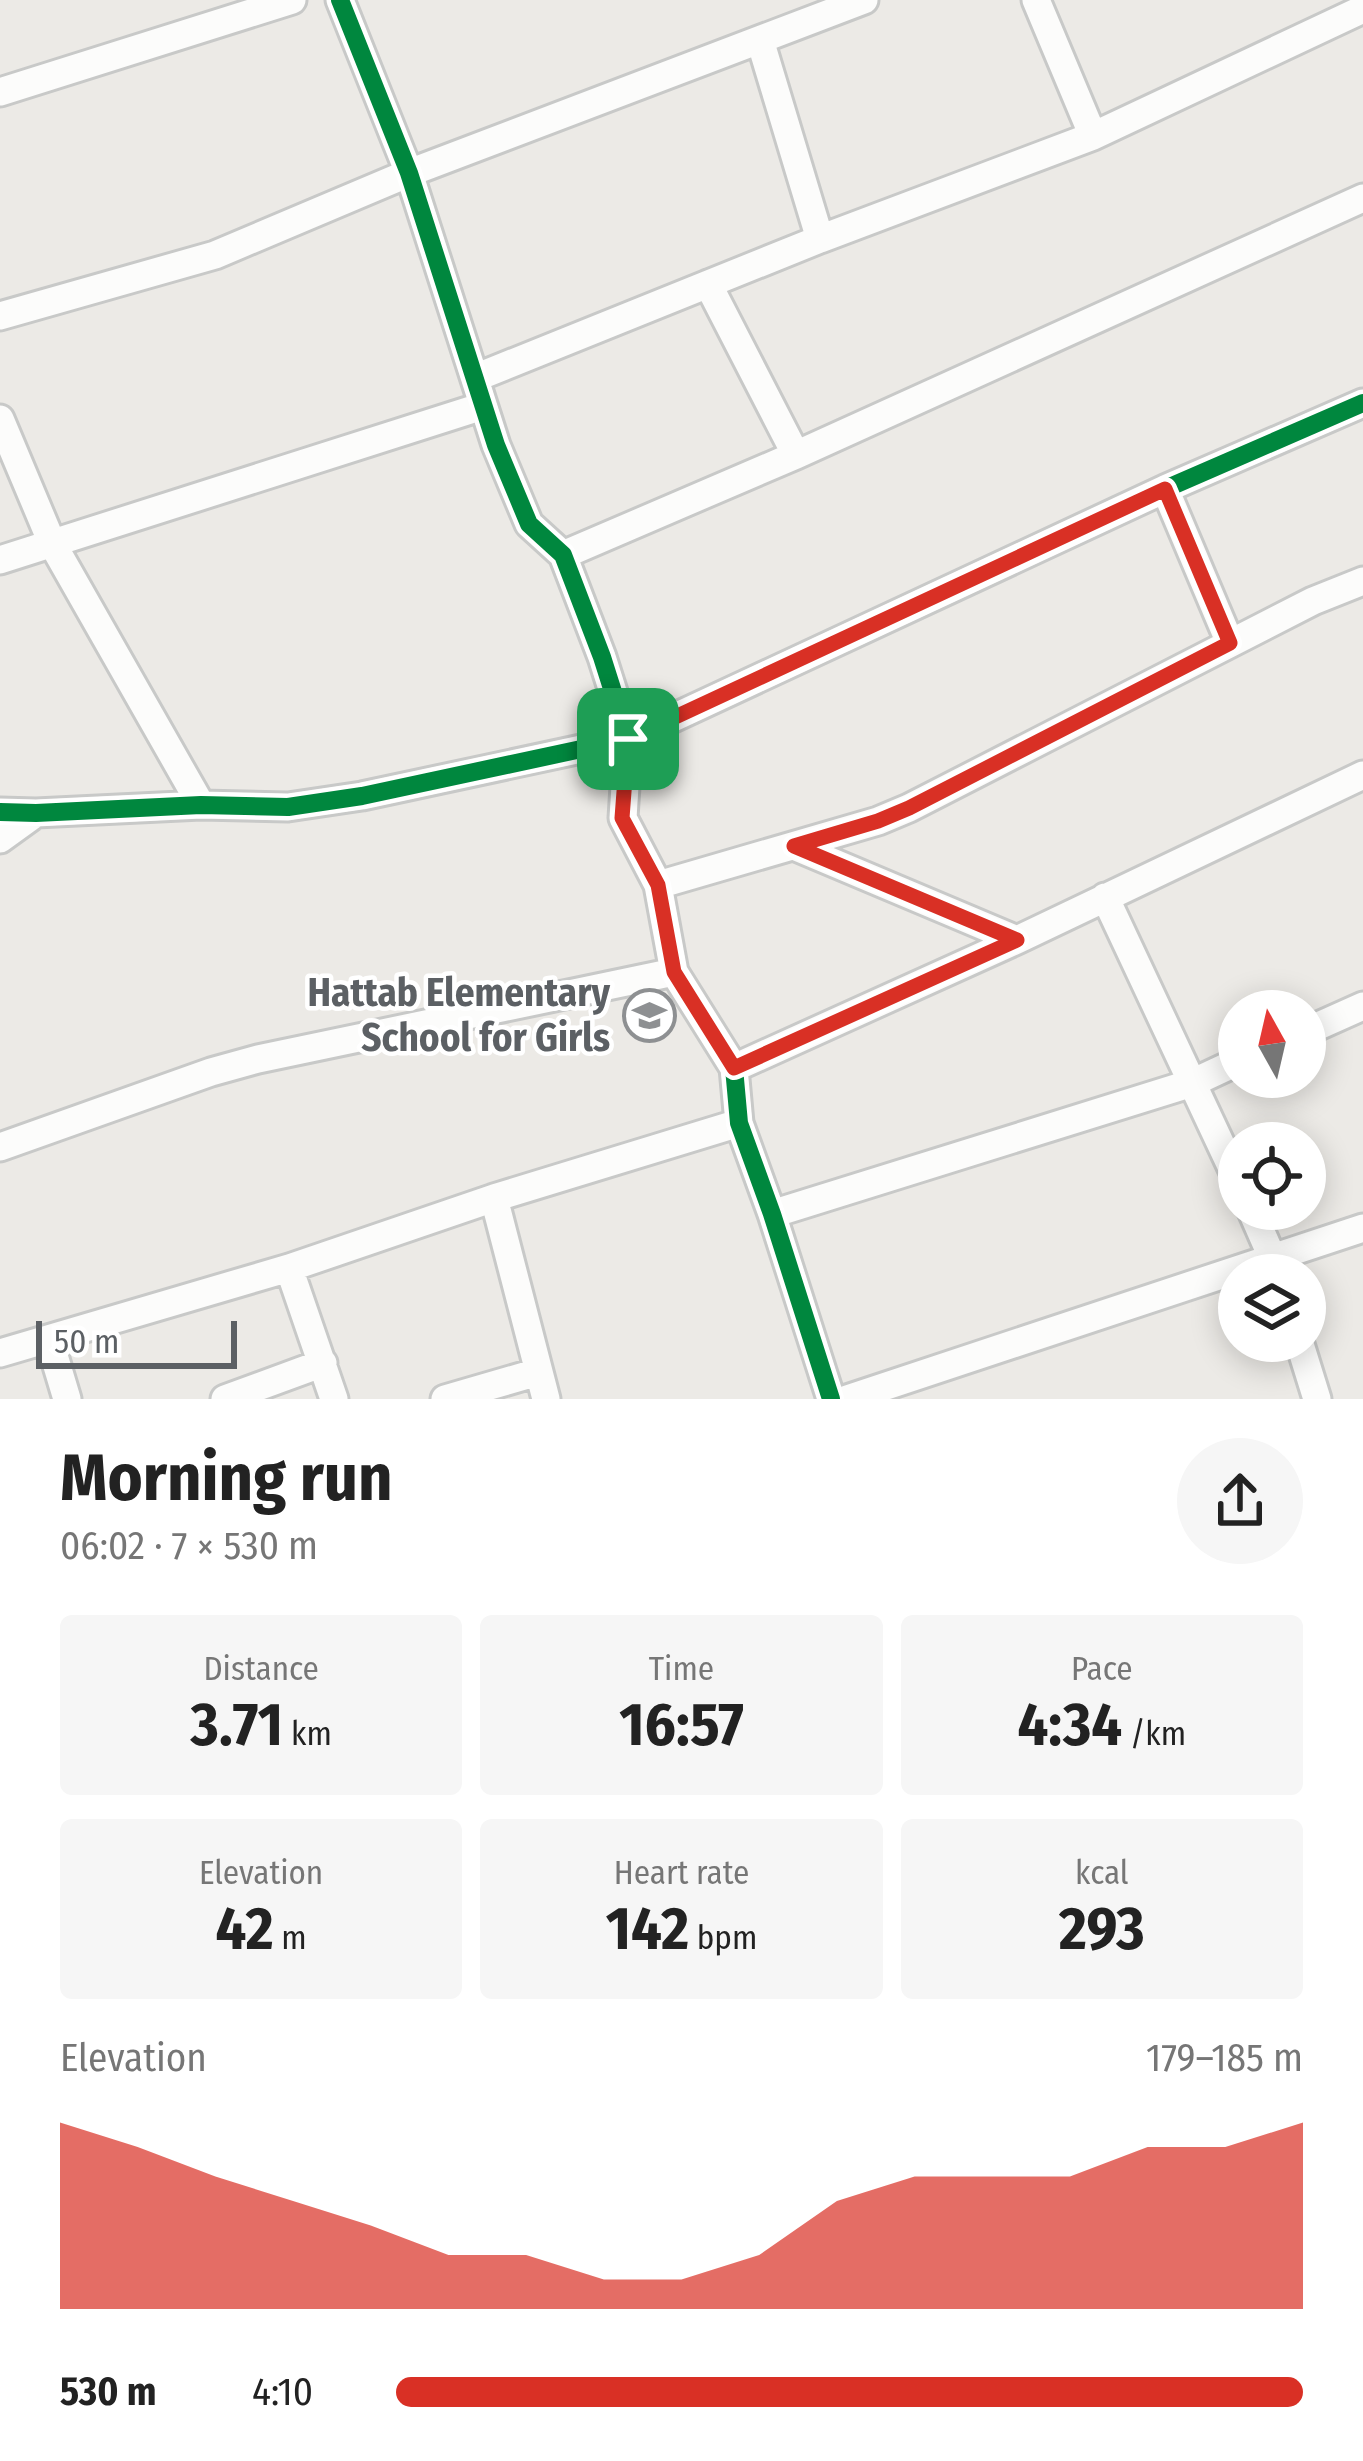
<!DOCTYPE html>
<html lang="en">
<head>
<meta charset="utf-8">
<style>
  :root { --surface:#fff; --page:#f6f6f6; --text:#222; --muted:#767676; --accent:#d93025 }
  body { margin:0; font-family:"Fira Sans Condensed",sans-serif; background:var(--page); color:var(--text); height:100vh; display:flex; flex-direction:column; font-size:45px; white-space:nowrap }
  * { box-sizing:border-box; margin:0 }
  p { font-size:39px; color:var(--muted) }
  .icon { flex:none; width:66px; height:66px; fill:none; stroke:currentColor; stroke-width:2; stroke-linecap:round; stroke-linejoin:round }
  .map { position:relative; height:1399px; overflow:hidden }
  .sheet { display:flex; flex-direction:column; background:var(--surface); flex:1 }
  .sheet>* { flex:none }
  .needle { width:78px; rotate:352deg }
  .fabs { position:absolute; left:1218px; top:990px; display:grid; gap:24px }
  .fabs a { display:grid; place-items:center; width:108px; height:108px; border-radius:50%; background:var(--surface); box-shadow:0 6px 30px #0003; font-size:60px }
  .scale { position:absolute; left:36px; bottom:30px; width:201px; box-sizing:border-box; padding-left:12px; border:6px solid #5c6064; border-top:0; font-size:33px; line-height:42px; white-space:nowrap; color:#5c6064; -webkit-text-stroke:9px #fff; paint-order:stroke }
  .pin { position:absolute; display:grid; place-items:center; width:102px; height:102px; color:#fff; margin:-51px; border-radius:24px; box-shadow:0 6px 18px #0006 }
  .round { display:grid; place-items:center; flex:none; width:126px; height:126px; border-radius:63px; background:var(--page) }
  .overview { display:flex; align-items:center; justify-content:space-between; height:204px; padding:0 60px }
  h1 { font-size:66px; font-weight:700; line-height:90px }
  .stats { display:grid; grid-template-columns:repeat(3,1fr); gap:18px; height:204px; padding:12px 60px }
  .stats div { display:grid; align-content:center; border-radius:12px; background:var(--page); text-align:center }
  .stats b { font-size:60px; font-weight:700 }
  .stats small { font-size:33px; font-weight:400 }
  .stats p { font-size:33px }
  .chart { height:336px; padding:24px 60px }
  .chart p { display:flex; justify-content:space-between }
  .chart svg { width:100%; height:216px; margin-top:12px; fill:var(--accent); opacity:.7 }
  ul { padding:0 60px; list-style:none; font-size:39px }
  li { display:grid; grid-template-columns:192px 144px 1fr; align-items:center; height:90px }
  li i { height:30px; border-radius:15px; background:var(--accent) }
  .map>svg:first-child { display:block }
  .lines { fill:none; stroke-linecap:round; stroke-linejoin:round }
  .minor-casing { stroke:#c8c9c8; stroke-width:33 }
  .minor { stroke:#fcfcfb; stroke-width:27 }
  .cycleway-casing { stroke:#fff; stroke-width:26 }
  .cycleway { stroke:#00873e; stroke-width:18 }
  .route-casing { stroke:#fff; stroke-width:24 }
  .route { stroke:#d93025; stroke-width:15 }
  .labels { text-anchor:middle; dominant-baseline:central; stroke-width:9; stroke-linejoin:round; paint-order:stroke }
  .poi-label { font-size:39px; font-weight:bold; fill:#5c6064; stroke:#fff; text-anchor:end }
</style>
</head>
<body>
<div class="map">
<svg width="1363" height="1399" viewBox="0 0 1363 1399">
  <rect width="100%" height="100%" fill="#eceae6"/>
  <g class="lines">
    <defs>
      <path id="minor" d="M340 0 409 173 496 445 529 524 563 555 602 657 628 739 623 818 658 885 674 972 734 1068 739 1123 772 1214 831 1399
        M1036 0 1093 136
        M760 40 820 239
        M0 92 292 0
        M708 284 796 455
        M0 316 215 255 409 173 864 0
        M475 378 820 239 1093 136 1363 9
        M0 419 52 543 201 805
        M1165 489 1230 643
        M563 555 796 455 1363 198
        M0 560 483 406
        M0 812 36 813 201 805 288 807 362 796 628 739 1165 489 1363 403
        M0 839 36 813
        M794 846 1017 940
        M658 885 878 821 909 808 1313 601 1363 581
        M1105 897 1239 1183
        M1305 1032 1363 1006
        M734 1068 1017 940 1363 775
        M0 1147 211 1072 258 1059 674 972
        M494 1198 546 1399
        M1251 1209 1278 1271
        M772 1214 1192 1083 1239 1061
        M289 1268 334 1399
        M49 1339 67 1399
        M1299 1341 1317 1399
        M0 1353 289 1268 494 1198 739 1123
        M225 1399 323 1363
        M445 1399 538 1372
        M847 1399 1363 1228"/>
    </defs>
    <use href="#minor" class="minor-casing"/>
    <use href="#minor" class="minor"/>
    <defs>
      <path id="cycleway" d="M340 0 409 173 496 445 529 524 563 555 602 657 628 739 623 818 658 885 674 972 734 1068 739 1123 772 1214 831 1399
        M0 812 36 813 201 805 288 807 362 796 628 739 1165 489 1363 403"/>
    </defs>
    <use href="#cycleway" class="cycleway-casing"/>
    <use href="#cycleway" class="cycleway"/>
  </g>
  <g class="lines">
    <defs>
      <path id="route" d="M1165 489 1230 643 909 808 878 821 794 846 1017 940 734 1068 674 972 658 885 622 818 628 739Z"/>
    </defs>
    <use href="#route" class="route-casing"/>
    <use href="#route" class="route"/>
  </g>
  <defs>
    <symbol id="school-ring" viewBox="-11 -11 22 22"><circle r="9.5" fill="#fff" stroke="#8e9092" stroke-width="1.5"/><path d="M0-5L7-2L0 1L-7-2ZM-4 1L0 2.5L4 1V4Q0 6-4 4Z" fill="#8e9092"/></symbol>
  </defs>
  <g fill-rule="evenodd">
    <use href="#school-ring" x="620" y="986" width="59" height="59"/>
  </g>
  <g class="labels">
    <g class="poi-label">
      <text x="610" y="993">Hattab Elementary<tspan x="610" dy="45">School for Girls</tspan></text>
    </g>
  </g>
</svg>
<div class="fabs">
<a><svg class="needle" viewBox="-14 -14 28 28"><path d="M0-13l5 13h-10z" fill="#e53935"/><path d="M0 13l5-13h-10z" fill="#767676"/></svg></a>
<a><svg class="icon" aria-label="locate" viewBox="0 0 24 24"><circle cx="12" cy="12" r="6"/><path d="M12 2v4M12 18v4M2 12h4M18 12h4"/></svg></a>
<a><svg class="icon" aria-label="layers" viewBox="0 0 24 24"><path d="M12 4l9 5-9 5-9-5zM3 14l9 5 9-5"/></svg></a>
</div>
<div class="scale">50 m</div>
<div class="pin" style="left:628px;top:739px;background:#1e9e55"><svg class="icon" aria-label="arrive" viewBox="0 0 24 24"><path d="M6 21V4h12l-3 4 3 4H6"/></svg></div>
</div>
<section class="sheet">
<div class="overview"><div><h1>Morning run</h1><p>06:02 · 7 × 530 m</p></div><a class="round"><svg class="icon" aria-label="share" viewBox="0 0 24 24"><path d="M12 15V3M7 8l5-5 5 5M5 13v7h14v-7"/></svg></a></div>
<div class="stats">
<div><p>Distance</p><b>3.71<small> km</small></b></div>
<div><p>Time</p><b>16:57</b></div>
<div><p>Pace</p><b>4:34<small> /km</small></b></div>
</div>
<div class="stats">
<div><p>Elevation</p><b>42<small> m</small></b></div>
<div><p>Heart rate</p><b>142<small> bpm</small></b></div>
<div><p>kcal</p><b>293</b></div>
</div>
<div class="chart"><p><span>Elevation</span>179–185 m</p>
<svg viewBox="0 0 160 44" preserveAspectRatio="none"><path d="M0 44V6L10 11L20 17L30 22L40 27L50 33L60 33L70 38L80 38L90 33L100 22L110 17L120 17L130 17L140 11L150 11L160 6V44z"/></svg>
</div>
<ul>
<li><b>530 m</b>4:10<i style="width:100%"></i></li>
</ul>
</section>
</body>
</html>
